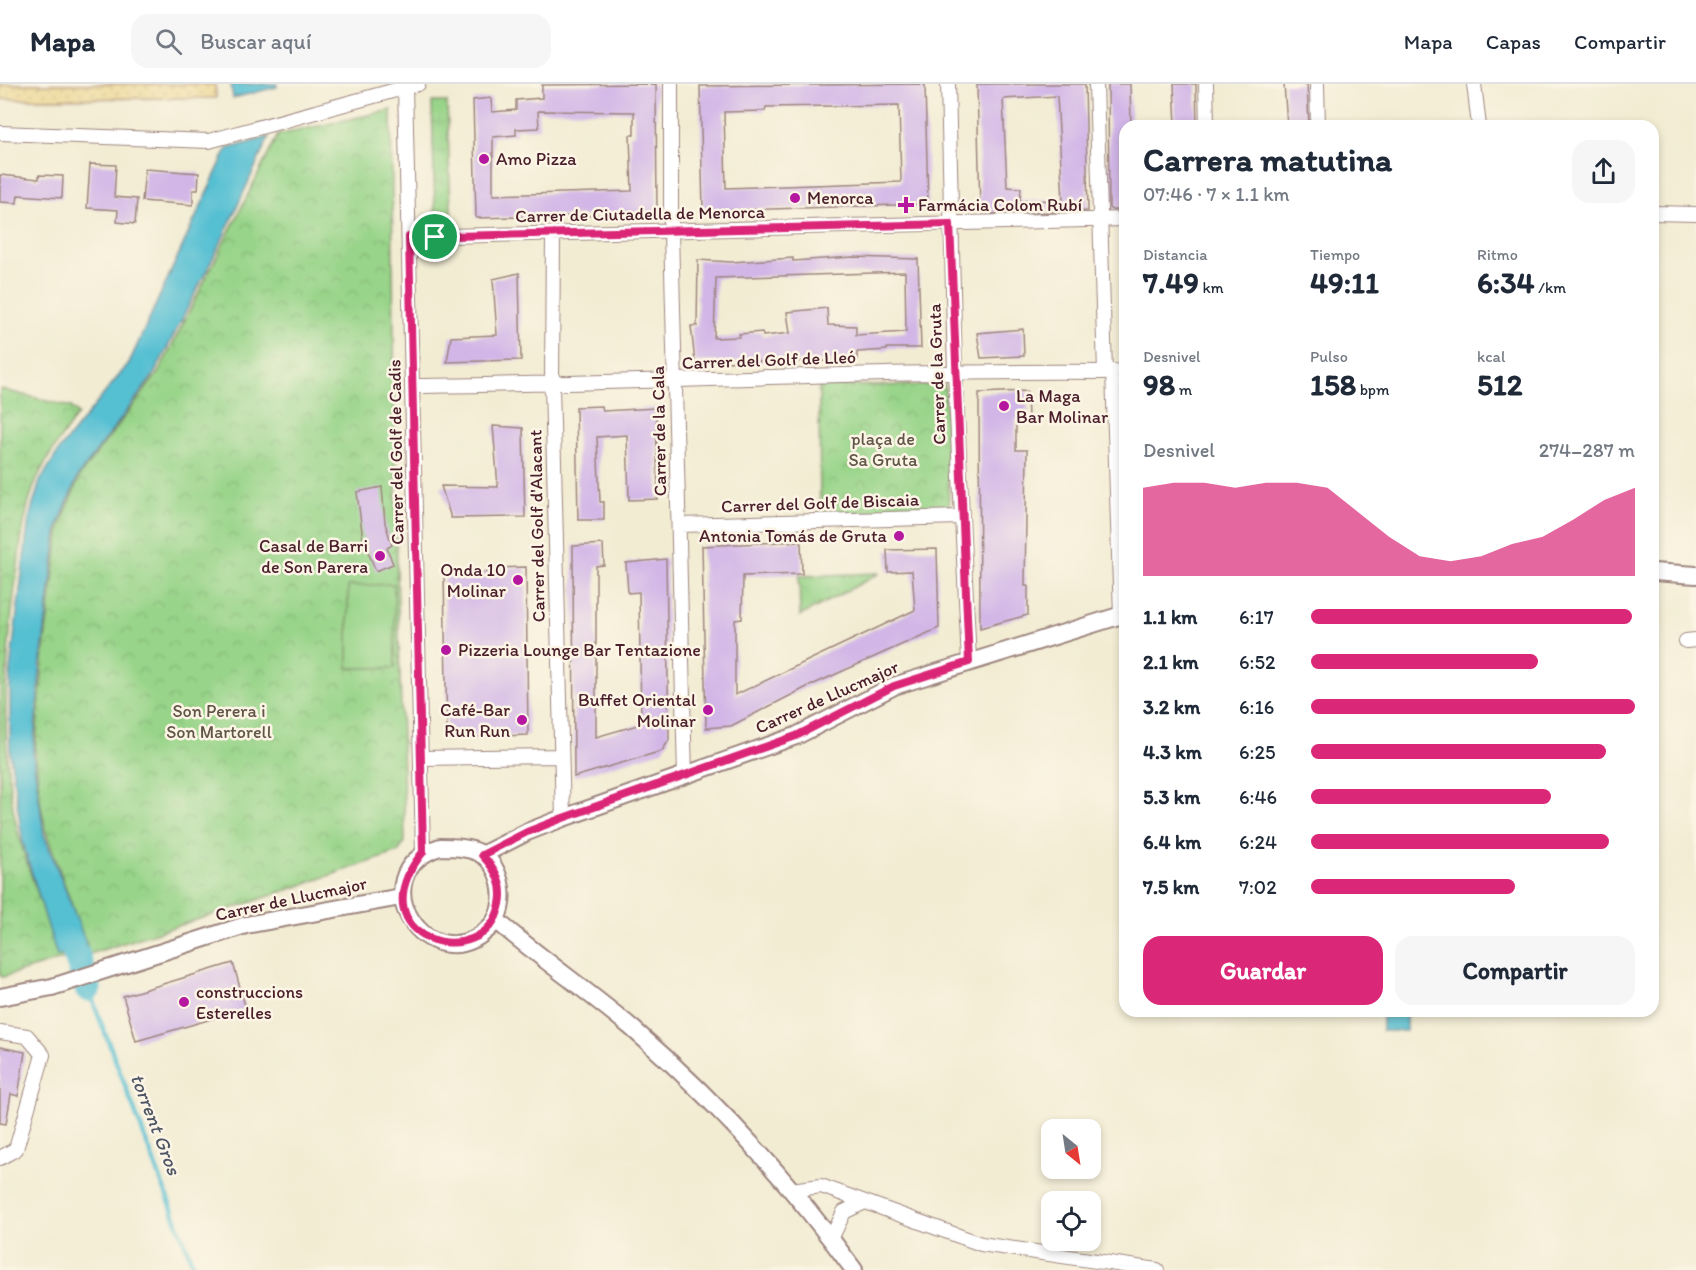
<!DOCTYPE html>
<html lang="es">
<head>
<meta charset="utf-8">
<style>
  :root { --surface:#fff; --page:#f6f6f7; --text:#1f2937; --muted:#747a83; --line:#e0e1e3; --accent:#db2777 }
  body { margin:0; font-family:Itim,sans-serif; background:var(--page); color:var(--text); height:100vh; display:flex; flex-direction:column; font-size:22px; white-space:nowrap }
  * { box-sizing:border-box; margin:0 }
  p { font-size:20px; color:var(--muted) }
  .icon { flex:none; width:33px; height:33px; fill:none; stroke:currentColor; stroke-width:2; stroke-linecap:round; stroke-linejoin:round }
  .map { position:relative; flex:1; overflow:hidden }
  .drawer { position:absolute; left:1119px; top:36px; width:540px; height:897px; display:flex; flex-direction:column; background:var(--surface); border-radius:18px; box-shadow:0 3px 9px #0003 }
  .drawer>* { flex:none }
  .needle { width:39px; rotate:150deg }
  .controls { position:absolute; left:1041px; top:1035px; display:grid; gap:12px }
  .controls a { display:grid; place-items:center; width:60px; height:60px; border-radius:12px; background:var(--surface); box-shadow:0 3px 9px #0003; font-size:30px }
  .pin { position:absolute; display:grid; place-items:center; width:51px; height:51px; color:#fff; margin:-26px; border:3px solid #fff; border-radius:50%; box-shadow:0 2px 6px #0007 }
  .round { display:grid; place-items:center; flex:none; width:63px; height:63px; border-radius:18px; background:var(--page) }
  .headline { display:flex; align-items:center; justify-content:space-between; height:102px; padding:0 24px }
  h1 { font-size:33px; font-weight:700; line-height:45px }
  .stats { display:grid; grid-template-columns:repeat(3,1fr); gap:9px; height:102px; padding:6px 24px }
  .stats div { display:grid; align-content:center }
  .stats b { font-size:30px; font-weight:700 }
  .stats small { font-size:16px; font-weight:400 }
  .stats p { font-size:16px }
  .chart { height:168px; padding:12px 24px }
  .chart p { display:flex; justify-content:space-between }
  .chart svg { width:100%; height:108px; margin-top:6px; fill:var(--accent); opacity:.7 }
  .action { display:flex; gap:12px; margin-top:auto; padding:12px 24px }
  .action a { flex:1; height:69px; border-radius:18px; background:var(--accent); color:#fff; font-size:24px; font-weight:700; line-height:69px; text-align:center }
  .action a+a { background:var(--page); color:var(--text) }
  ul { padding:0 24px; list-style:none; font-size:20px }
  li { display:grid; grid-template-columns:96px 72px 1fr; align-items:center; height:45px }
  li i { height:15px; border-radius:8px; background:var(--accent) }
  header { display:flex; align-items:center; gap:36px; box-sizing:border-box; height:84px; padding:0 30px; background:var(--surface); border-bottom:2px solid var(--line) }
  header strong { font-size:28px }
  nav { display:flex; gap:33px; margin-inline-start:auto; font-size:21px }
  .search { width:420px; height:54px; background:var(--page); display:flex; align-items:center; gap:15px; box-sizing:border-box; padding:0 21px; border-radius:18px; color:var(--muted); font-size:22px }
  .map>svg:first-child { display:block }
  .grass { fill:url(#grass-tufts); stroke:#717a5a; stroke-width:1.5 }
  .sand { fill:url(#sand-dots); stroke:#9c7c64; stroke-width:1.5 }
  .park { fill:url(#park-crowns); stroke:#717a5a; stroke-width:1.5 }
  .garden { fill:#98d489; stroke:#717a5a; stroke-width:1.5 }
  .water { fill:#57c0d3; stroke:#50707f; stroke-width:1.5 }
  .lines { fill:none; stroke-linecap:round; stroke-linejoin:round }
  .stream { stroke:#57c0d3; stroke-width:4.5 }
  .river { stroke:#57c0d3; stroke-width:27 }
  .building { fill:#d1b6e7; fill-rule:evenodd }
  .minor-casing { stroke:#9e867f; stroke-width:16 }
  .tertiary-casing { stroke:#9e867f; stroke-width:20 }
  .minor { stroke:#fff; stroke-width:14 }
  .tertiary { stroke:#fff; stroke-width:16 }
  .route-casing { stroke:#fff; stroke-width:12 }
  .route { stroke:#db2777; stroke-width:8 }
  .poi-dot { fill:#b5179e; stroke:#fcf5e5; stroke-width:2 }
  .labels { text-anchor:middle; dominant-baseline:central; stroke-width:5; stroke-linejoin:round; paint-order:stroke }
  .poi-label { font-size:18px; fill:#4a1f2b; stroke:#fcf5e5; text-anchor:start }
  .street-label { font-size:18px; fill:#4a1f2b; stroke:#fcf5e5 }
  .park-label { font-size:18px; fill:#615547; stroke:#fcf5e5 }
  .water-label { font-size:20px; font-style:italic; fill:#4f5766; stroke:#fcf5e5 }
</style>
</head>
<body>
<header>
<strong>Mapa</strong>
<div class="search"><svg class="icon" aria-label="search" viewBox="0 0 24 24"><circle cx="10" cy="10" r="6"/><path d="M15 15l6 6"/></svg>Buscar aquí</div>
<nav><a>Mapa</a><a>Capas</a><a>Compartir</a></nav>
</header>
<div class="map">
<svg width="1696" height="1186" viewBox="0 0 1696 1186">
  <defs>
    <pattern id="grass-tufts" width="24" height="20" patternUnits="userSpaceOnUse" patternTransform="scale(1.5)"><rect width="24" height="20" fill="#98d489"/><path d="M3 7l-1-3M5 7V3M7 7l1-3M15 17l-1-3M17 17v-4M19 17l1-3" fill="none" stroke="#84b676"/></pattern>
    <pattern id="sand-dots" width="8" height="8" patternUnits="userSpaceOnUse" patternTransform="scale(1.5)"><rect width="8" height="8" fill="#eeda9e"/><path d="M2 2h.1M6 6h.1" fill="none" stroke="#cebb88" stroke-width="1.8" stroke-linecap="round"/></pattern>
    <pattern id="park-crowns" width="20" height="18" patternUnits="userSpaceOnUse" patternTransform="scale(1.5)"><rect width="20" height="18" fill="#98d489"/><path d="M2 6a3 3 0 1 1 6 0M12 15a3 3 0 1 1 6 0" fill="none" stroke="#84b676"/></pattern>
  </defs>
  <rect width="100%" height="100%" fill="#fcf5e5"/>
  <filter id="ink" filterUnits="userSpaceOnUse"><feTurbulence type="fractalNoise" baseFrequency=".0167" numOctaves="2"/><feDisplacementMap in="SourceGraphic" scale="12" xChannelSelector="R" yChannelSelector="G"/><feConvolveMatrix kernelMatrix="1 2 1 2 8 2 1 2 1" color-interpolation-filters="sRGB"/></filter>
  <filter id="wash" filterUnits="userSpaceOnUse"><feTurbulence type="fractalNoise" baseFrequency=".008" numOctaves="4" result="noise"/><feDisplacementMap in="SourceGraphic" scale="24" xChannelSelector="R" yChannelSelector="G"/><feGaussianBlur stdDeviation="1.35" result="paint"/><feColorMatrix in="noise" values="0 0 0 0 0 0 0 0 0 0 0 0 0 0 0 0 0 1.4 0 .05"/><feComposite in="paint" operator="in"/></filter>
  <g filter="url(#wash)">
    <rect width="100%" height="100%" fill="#f2ecd3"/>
    <path class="grass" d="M432 18H447L451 129 435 130Z"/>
    <path class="sand" d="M0 0H215L216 14 0 15Z"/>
    <path class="park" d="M391 26 397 489 405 758 398 768 240 822 89 870 46 748 40 717 35 667 45 556 60 442 80 391 158 289 278 51Z
      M945 301 949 424 820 432 819 302Z
      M0 305 71 323 78 330C63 350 47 372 37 395 24 425 21 457 17 488 6 567 0 645 13 724 22 776 45 826 62 875L3 893 0 892Z
      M880 489 800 532 799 492Z"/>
    <path class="garden" d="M394 500 395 584H348V502Z"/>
    <path class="water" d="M231 0H277V3L233 14Z
      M269 53 221 158 153 292 78 392 58 442 41 577 33 670 44 750 88 864 57 872 23 760 10 669V586L29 434 40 397 59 366 129 279 227 65Z
      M1406 928V947H1382V929Z"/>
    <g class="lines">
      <path class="stream" d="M88 904 195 1186"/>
      <path class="river" d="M76 870 88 904"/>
    </g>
    <g id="blocks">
      <path class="building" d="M656 0 657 130 476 134 473 16 491 14 492 28 516 26V16L542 14V1ZM538 27 634 28V51H630L632 107 493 111V53L516 51V45L539 44Z
        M925 0 928 120 703 127 700 2ZM899 21 901 98 726 104 724 28 765 27 766 23Z
        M977 0H1085L1088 127 984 130 980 126ZM1057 12 1063 116 1020 117 1021 104 1007 103 1003 15Z
        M1108 0H1130L1131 42H1125V126H1112L1109 124Z
        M1174 0H1196L1197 42H1176Z
        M1284 0H1307L1309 42H1287Z
        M90 80 116 81 114 113 137 115 135 140 117 138 118 126 87 124Z
        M145 85 199 89 198 106H193V121L142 117Z
        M0 91 39 95V91L63 92 62 114 18 111 17 119 0 118Z
        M853 173 918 175 921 264H887V266L857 268V277L695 278 691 242H697L698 176 731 178 793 174V177ZM905 188 906 248 856 251V242L828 241 827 224 787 228 790 249 763 252 762 248 739 250 740 253 714 254 716 194Z
        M519 189 521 276 447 278 451 253 497 251 493 195Z
        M1023 245 1024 272 981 274 977 249Z
        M1027 307 1028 335H1016V366H1027L1025 502H1028V531L980 544 979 309Z
        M602 322 603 327 656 324 658 415 629 416 627 351 597 353 600 418H604V436H578L576 323Z
        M493 342 523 344 525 433 451 434 441 402 498 403Z
        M382 403 385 439 392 461 387 464 393 480 376 487 363 456 357 408Z
        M801 457 802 490 743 492 742 535 735 536V611L915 526 912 487 888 488 887 466 937 465 939 544 805 604 731 642 706 644 702 462Z
        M603 460 604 481 596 482V653L641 640 639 508 628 509 626 479 666 475 669 656 662 667 574 693 573 462Z
        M526 483 528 651 447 654 444 491 493 488V484Z
        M233 879 246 925 136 957 123 912Z
        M0 963 25 968 18 1012 11 1010 6 1040 0 1039Z"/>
    </g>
  </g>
  <g filter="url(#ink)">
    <use href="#blocks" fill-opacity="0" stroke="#9e867f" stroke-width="1.5"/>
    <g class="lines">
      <defs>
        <path id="minor" d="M671 0V147L685 692
          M948 0 955 289 969 578
          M1096 0 1105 288 1125 287
          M1206 0 1207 42
          M1317 0 1318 42
          M1474 0 1479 42
          M405 3 423 768
          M0 49 209 57 418 0
          M1653 129 1696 130
          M553 150 552 301 563 734
          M409 153 1125 135
          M1113 287 1121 532
          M412 302C643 300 874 286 1105 288
          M679 441 961 433
          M1686 557 1696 556
          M421 674 560 672
          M0 948 27 952 43 971 16 1065 0 1074
          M791 1106 821 1102 981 1160 1157 1186
          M831 1155 844 1128 865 1118"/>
        <path id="tertiary" d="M1653 488 1696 491
          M440 763C454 763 467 763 480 769 503 782 509 823 491 842 430 904 356 790 440 763Z
          M482 771 527 748 563 734 796 652 894 602 1125 530
          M496 836C540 874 588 907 632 944 714 1015 790 1098 854 1186
          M0 913 52 903 246 841 401 813"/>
      </defs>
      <use href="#minor" class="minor-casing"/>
      <use href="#tertiary" class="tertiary-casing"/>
      <use href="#minor" class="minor"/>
      <use href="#tertiary" class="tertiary"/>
    </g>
  </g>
  <g class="lines" filter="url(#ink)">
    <defs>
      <path id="route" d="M950 140 969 578 894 602 796 652 563 734 527 748 482 771C496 786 504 800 500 820 485 893 353 855 423 768L409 153Z"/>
    </defs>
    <use href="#route" class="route-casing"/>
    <use href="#route" class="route"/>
  </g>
  <g class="poi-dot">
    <circle cx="484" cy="75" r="6"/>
    <circle cx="795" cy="114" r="6"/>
    <path d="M903 112h6v6h6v6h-6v6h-6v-6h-6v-6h6z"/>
    <circle cx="1004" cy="322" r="6"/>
    <circle cx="899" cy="452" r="6"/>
    <circle cx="380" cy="472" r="6"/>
    <circle cx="518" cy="496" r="6"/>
    <circle cx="446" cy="566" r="6"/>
    <circle cx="708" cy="626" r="6"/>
    <circle cx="522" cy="636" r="6"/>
    <circle cx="184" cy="918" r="6"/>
  </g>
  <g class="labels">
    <g class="poi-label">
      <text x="496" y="75">Amo Pizza</text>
      <text x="807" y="114">Menorca</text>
      <text x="918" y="121">Farmácia Colom Rubí</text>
      <text x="1016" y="312">La Maga<tspan x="1016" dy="21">Bar Molinar</tspan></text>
      <text x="887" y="452" text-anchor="end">Antonia Tomás de Gruta</text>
      <text x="368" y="462" text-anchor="end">Casal de Barri<tspan x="368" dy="21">de Son Parera</tspan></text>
      <text x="506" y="486" text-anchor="end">Onda 10<tspan x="506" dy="21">Molinar</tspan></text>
      <text x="458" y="566">Pizzeria Lounge Bar Tentazione</text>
      <text x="696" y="616" text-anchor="end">Buffet Oriental<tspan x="696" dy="21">Molinar</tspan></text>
      <text x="510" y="626" text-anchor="end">Café-Bar<tspan x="510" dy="21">Run Run</tspan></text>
      <text x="196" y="908">construccions<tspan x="196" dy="21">Esterelles</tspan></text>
    </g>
    <g class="street-label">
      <text transform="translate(640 130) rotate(-1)">Carrer de Ciutadella de Menorca</text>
      <text transform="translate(769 276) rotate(-2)">Carrer del Golf de Lleó</text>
      <text transform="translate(937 290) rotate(-92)">Carrer de la Gruta</text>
      <text transform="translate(659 347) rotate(-91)">Carrer de la Cala</text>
      <text transform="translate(396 368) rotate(-91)">Carrer del Golf de Cadis</text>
      <text transform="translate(820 419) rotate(-2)">Carrer del Golf de Biscaia</text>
      <text transform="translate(537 442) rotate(-91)">Carrer del Golf d'Alacant</text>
      <text transform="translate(827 613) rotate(-24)">Carrer de Llucmajor</text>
      <text transform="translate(291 815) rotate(-12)">Carrer de Llucmajor</text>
    </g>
    <g class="park-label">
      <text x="883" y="355">plaça de<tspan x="883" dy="21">Sa Gruta</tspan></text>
      <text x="219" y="627">Son Perera i<tspan x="219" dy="21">Son Martorell</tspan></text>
    </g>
    <g class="water-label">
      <text transform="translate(156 1040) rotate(69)">torrent Gros</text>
    </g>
  </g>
</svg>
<div class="controls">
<a><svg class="needle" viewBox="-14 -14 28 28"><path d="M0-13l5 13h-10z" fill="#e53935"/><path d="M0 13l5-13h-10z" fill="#747a83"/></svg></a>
<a><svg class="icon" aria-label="locate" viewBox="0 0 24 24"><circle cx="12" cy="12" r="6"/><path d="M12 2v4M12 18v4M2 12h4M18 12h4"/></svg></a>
</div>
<div class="pin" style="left:435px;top:153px;background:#1e9e55"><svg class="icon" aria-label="arrive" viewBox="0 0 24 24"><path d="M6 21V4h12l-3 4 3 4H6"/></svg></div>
<section class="drawer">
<div class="headline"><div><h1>Carrera matutina</h1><p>07:46 · 7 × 1.1 km</p></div><a class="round"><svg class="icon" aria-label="share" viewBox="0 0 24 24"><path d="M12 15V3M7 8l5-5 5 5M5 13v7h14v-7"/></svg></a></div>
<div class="stats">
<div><p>Distancia</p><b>7.49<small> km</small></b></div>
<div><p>Tiempo</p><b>49:11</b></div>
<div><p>Ritmo</p><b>6:34<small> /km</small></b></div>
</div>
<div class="stats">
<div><p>Desnivel</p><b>98<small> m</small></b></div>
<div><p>Pulso</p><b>158<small> bpm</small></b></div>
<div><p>kcal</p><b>512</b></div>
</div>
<div class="chart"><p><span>Desnivel</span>274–287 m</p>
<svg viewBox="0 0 160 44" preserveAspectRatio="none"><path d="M0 44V8L10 6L20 6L30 8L40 6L50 6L60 8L70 18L80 28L90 36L100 38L110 36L120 31L130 28L140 21L150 13L160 8V44z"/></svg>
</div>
<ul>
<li><b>1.1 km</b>6:17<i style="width:99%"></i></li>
<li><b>2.1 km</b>6:52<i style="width:70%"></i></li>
<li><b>3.2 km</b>6:16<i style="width:100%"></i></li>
<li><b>4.3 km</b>6:25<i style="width:91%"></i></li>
<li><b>5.3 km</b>6:46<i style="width:74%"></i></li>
<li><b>6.4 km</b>6:24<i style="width:92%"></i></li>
<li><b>7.5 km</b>7:02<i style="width:63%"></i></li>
</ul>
<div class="action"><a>Guardar</a><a>Compartir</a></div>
</section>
</div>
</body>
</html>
